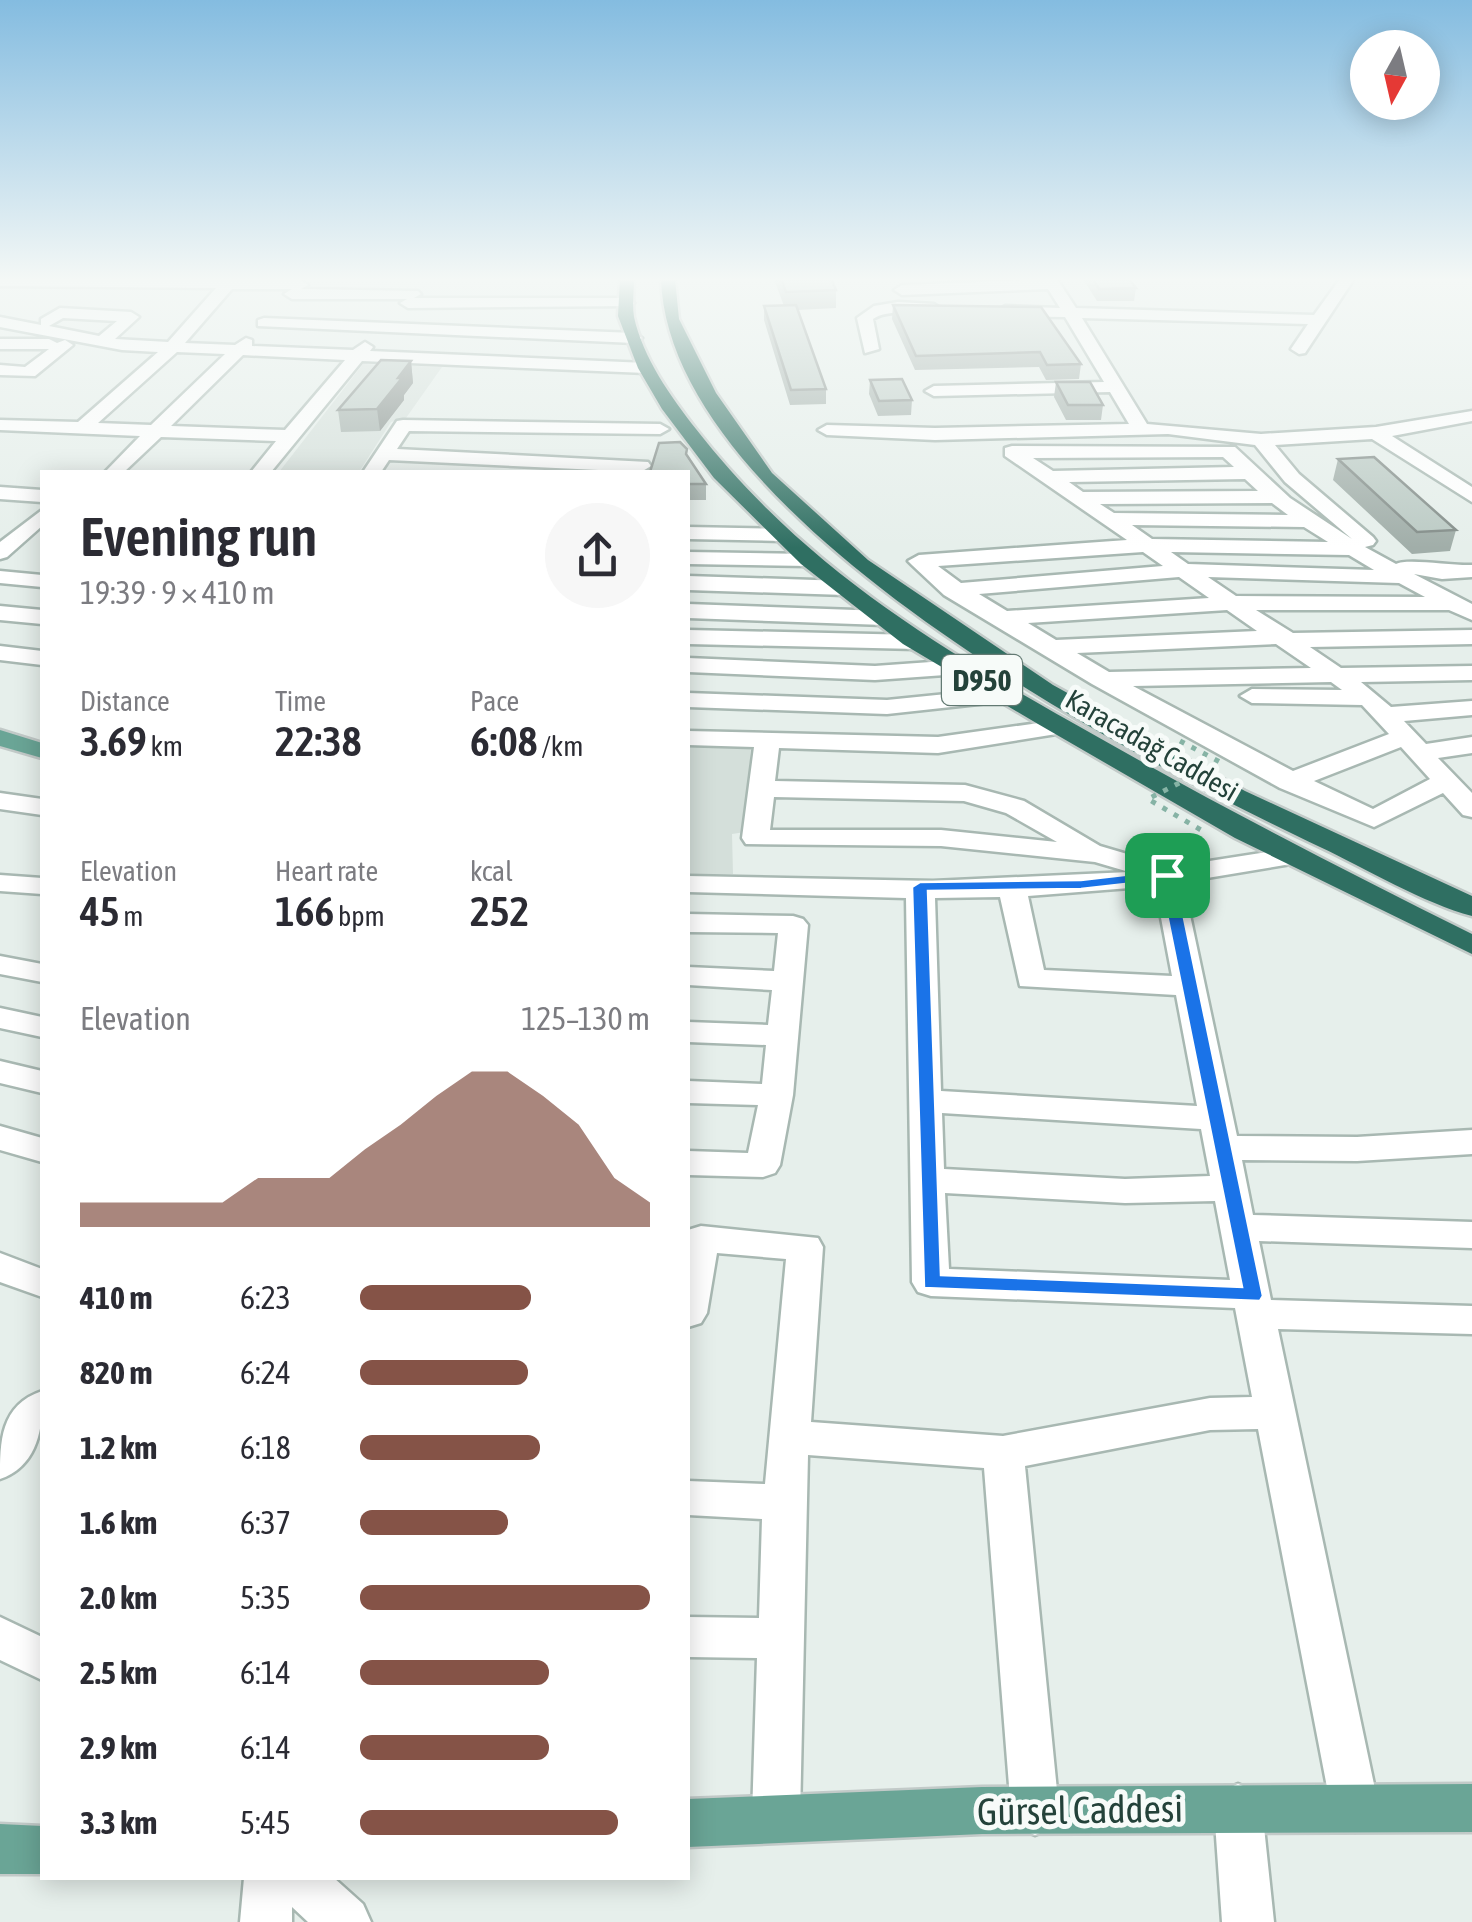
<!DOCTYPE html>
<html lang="en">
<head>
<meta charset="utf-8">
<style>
  :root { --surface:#fff; --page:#f7f7f7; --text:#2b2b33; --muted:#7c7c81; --accent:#855347 }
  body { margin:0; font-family:"Asap Condensed",sans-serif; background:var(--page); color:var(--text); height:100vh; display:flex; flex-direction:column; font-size:38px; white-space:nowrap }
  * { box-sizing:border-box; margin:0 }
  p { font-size:32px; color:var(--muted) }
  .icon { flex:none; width:55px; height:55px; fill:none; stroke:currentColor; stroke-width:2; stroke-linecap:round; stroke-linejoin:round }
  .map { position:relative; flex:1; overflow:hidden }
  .drawer { position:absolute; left:40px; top:470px; width:650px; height:1410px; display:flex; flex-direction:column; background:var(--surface); border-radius:0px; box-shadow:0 5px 25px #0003 }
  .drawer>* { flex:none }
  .needle { width:65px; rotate:188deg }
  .buttons { position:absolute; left:1350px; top:30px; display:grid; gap:20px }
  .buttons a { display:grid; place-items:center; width:90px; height:90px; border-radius:50%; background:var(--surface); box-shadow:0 5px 25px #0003; font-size:50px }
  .pin { position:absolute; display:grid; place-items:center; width:85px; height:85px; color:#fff; margin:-42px; border-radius:20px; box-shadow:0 5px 15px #0006 }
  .round { display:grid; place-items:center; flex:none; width:105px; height:105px; border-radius:52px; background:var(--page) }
  .overview { display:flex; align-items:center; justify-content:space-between; height:170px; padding:0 40px }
  h1 { font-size:55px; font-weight:600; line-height:75px }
  .stats { display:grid; grid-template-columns:repeat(3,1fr); gap:15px; height:170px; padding:10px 40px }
  .stats div { display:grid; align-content:center }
  .stats b { font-size:42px; font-weight:600 }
  .stats small { font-size:28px; font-weight:400 }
  .stats p { font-size:28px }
  .chart { height:280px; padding:20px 40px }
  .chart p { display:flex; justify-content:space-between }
  .chart svg { width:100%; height:180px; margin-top:10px; fill:var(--accent); opacity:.7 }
  ul { padding:0 40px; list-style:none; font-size:32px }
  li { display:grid; grid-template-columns:160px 120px 1fr; align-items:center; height:75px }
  li i { height:25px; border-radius:12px; background:var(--accent) }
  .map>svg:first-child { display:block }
  .built { fill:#d4dfda }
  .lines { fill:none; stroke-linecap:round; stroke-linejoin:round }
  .minor-casing { stroke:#a8b8b2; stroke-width:5 }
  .major-casing { stroke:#c2cac8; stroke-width:5 }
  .highway-casing { stroke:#c2cac8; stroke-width:5 }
  .minor { fill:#fff; fill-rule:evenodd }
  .major { fill:#6aa596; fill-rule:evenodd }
  .highway { fill:#2f6f62; fill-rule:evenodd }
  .path-bridge { stroke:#86b3a5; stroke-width:5; stroke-dasharray:5 8; stroke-linecap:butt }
  .wall { fill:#a1aea9 }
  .shaded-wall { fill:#838d89 }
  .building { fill:#bbcac4; stroke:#838d89; stroke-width:2.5 }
  .route { fill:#1a73e8; stroke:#fff; stroke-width:2.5; fill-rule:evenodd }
  .labels { text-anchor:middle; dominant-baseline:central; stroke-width:10; stroke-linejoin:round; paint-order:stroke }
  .far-street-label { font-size:28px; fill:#24423a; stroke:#f7fbf9 }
  .shield { fill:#f7fbf9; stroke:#637a73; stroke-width:2.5 }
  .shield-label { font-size:30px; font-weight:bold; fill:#24423a }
  .near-street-label { font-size:38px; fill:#24423a; stroke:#f7fbf9 }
</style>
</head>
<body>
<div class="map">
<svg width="1472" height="1922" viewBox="0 0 1472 1922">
  <rect width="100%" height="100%" fill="#e6efeb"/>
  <path class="built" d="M363 364 442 367 406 418 391 422 359 472H279Z
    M688 744 751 746 745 832 732 834 733 874 688 876Z"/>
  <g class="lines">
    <defs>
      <path id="minor" d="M0 279 300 280 308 285 301 289 418 291 421 294 414 298H626L634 303 631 306 408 308 400 303 407 299H292L284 294 292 289H232L185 343 235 345 246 338 252 340V346L353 350 365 342 373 347 370 351 646 363 654 368 646 373 362 361 271 472H251L276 441 161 437 124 472H105L140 436 0 430V420L78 422 158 352 122 350 0 327V317L41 325V319L60 308 131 312 139 317 115 339 168 342 216 288 0 286ZM63 318 117 321 99 336 49 326ZM177 352 225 354 151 425 98 423ZM243 355 345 360 285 430 171 426Z
        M1057 279 1076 308 1314 315 1340 279H1354L1305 353 1299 354 1291 349 1308 324 1082 318 1147 424 1261 434 1376 427 1472 411V421L1392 436 1472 487V502L1372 439 1275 445 1299 474 1373 537 1376 541 1373 545 1365 547 1396 564C1407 558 1453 566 1472 565V577L1442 579 1414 574 1472 604V620L1449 610H1256L1293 633 1472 630V644L1310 647 1341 668 1472 666V680L1361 682 1391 707 1472 701V715L1404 721 1426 744 1472 737V753L1438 758 1472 793V817L1463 815 1443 793 1374 827 1280 788 1092 684 944 595 912 565 908 561 919 555 1127 540 1005 456V448L1012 446 1235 447 1290 498 1352 539 1285 482 1255 445 1168 434 935 440 827 435 818 430 827 425 935 428 1129 424 1110 392 934 396 925 391 934 386 1104 382 1065 317 1005 316 997 311 1005 306 1060 308 1048 289 902 295 894 290 902 285ZM1223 457 1234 467 1053 471 1033 458ZM1245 479 1258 491 1083 492 1069 482ZM1272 503 1288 515 1114 513 1100 504ZM1132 525 1304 527 1328 542 1152 539ZM1143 552 1163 566 961 583 938 566ZM1171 552 1349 555 1374 570 1188 564ZM1179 577 1209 598 1007 611 979 594ZM1208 577 1399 583 1425 597 1236 596ZM1227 610 1257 631 1056 640 1028 623ZM1276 644 1311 668 1109 672 1077 653ZM1331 682 1342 690 1252 689 1240 696 1252 703 1362 705 1389 734 1293 771 1133 686ZM1401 747 1430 779 1373 809 1314 781Z
        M898 302 934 304 942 309C923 321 895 305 873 319L879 349 865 353 857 318 874 306Z
        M264 318 634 333 642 338 634 343 258 326V320Z
        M0 339H49L57 343 65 340 73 345 35 376 0 375V365L25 367 49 349H0Z
        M403 420 660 424 669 429 660 434 409 431 397 449 648 462 651 466 641 472 389 460 381 472H363L397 421Z
        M0 487 42 490V502L0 499Z
        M42 510V526L7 557 0 559V542Z
        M688 527 782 529 792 535 782 541 688 539Z
        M688 552 808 554 819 560 808 566 688 564Z
        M0 571 42 575V587L0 583Z
        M688 576 845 581 856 588 845 595 688 590Z
        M688 604 884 611 895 618 884 625 688 618Z
        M0 606 42 610V624L0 620Z
        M688 630 917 635 928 642 917 649 688 644Z
        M0 646 42 651V665L0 660Z
        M688 658 875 666 959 660 971 667 959 674 875 680 688 672Z
        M1006 688 1018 695 1015 700 887 714 688 707V693L887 700Z
        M1060 720 1072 727 1069 732 938 753 779 748 775 781 965 785 1024 801 1100 846 1171 867 1293 848 1303 850 1307 856 1303 862 1183 882 1237 1136 1357 1137 1472 1130V1154L1357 1161 1242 1160 1253 1215 1472 1222V1248L1259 1241 1271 1300 1472 1306V1334L1278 1329 1379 1808 1372 1825 1355 1832 1338 1825 1331 1808 1258 1429 1210 1430 1025 1466 1059 1811 1052 1828 1035 1835 1018 1828 1011 1811 984 1468 808 1455 800 1817 793 1834 776 1841 759 1834 752 1817 757 1658 688 1657V1617L759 1618 762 1519 688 1515V1481L765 1484 786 1259 717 1253 707 1313 701 1323 688 1327V1230L701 1226 818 1238 823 1247 811 1422 1003 1436 1210 1398 1252 1397 1235 1308 931 1296 918 1292 912 1282 906 898 688 892V876L933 881 1129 872 1095 862 941 846 746 844 742 838 754 747 688 745V731L938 737ZM774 797 964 801 1006 813 1057 842 941 830H770ZM1155 886 1172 976 1044 970 1028 896ZM1000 897 1020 986 1176 995 1197 1106 941 1091 935 898ZM942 1113 1201 1129 1210 1176 1125 1179 944 1169ZM945 1193 1125 1203 1215 1201 1230 1280 949 1269Z
        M0 793 42 799V815L0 809Z
        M0 875 42 878V894L0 891Z
        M688 914 793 916 803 919 808 925 793 1095 780 1165 775 1173 763 1177 688 1175V1151L748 1153 758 1105 688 1103V1081L762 1084 766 1045 688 1042V1022L768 1025 772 990 688 985V967L774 971 778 933 688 932Z
        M0 956 42 964V982L0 974Z
        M0 1008 42 1017V1037L0 1028Z
        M0 1061 42 1071V1093L0 1083Z
        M0 1126 42 1138V1162L0 1150Z
        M0 1253 42 1269V1297L0 1282Z
        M42 1391C44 1426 38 1466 0 1479 0 1442 0 1405 42 1391Z
        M0 1617 42 1637V1680L0 1660Z
        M1238 1784 1255 1791 1262 1808 1274 1922H1222L1214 1808 1221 1791Z
        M244 1878H334L363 1904 371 1922H308L292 1907V1922H240Z"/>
      <path id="major" d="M0 730 42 743V758L0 746Z
        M1472 1784V1832L982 1834 688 1847V1799L982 1787Z
        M0 1824 42 1826V1874H0Z"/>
      <path id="highway" d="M620 279H634C634 291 632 305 634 317 643 358 671 397 696 429 807 571 942 650 1096 736 1219 806 1345 871 1472 934V954L1235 838 1038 724 903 644 801 564 714 478 662 409 638 368 618 316Z
        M661 279H675L679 319 716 393 772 473 868 560 1053 685 1245 791 1472 896V916C1425 904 1365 868 1320 847 1128 756 669 518 661 279Z"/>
    </defs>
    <use href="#minor" class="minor-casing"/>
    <use href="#major" class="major-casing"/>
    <use href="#highway" class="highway-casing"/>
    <use href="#minor" class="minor"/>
    <use href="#major" class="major"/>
    <use href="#highway" class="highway"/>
    <path class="path-bridge" d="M1180 741 1220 762 1148 799 1201 830"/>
  </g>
  <path class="wall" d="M774 279H831L836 290V308L797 310 826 389V404L790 405 764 320V306H784Z
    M1083 279H1129L1136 288 1134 301H1097Z
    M893 305 1081 364 1079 379 1046 380 1039 367 915 370 892 319Z
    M411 361 413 383 404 395V400L380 431 341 432 338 410Z
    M870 380 912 400 911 415 878 416 869 394Z
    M1056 382 1103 405 1101 420H1066L1054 397Z
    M687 456 706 484V500H688Z
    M1338 459 1456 530 1450 551 1412 554 1333 480Z"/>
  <path class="shaded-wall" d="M411 361 413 383 404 395V400L380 431 377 409 398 378Z"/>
  <path class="building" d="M781 279H831L836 290 786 292Z
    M1093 279H1129L1136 288 1099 289Z
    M796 305 826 389 791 390 764 306Z
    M893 305 1041 307 1081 364 1047 365 1040 352 916 356Z
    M381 360 411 361 398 378H402L377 409 338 410Z
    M902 379 912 400 879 401 870 380Z
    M1056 382H1090L1103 405H1068Z
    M680 442 687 449 686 454 706 484H688V472H650L659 443Z
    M1374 457 1456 530 1417 532 1338 459Z"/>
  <linearGradient id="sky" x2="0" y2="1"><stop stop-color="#84bce0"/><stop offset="0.51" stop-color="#f4f8f6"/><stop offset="1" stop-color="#f4f8f6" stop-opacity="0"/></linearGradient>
  <rect width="1472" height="548" fill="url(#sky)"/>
  <path class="route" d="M1167 870 1175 875 1263 1296 1260 1301 924 1288 912 887 920 882 1081 880ZM1160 880 1242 1287 941 1275 928 891 1081 889Z"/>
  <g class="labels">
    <g class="far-street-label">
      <text transform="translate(1152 745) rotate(30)">Karacadağ Caddesi</text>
    </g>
    <rect class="shield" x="942" y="655" width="80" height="50" rx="8"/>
    <g class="shield-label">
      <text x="982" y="680">D950</text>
    </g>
    <g class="near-street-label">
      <text transform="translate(1080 1810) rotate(-1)">Gürsel Caddesi</text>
    </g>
  </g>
</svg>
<div class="buttons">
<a><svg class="needle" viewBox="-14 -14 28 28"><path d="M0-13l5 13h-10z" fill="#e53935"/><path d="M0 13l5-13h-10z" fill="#7c7c81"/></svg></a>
</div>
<div class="pin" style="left:1167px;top:875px;background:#1e9e55"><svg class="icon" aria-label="arrive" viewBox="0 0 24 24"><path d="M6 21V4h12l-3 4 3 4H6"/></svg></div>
<section class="drawer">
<div class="overview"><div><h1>Evening run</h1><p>19:39 · 9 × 410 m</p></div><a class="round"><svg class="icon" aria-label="share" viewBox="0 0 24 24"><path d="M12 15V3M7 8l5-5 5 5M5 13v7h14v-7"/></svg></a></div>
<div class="stats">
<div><p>Distance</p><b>3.69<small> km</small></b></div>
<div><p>Time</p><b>22:38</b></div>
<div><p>Pace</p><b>6:08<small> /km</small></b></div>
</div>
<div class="stats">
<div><p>Elevation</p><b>45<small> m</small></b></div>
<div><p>Heart rate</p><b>166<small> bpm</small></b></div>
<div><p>kcal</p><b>252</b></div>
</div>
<div class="chart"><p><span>Elevation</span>125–130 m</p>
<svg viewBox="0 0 160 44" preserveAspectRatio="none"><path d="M0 44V38L10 38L20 38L30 38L40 38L50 32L60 32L70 32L80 25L90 19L100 12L110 6L120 6L130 12L140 19L150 32L160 38V44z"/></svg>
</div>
<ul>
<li><b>410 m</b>6:23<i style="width:59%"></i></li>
<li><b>820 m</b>6:24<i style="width:58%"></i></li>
<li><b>1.2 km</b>6:18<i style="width:62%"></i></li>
<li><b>1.6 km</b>6:37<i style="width:51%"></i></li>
<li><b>2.0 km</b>5:35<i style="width:100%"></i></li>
<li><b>2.5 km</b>6:14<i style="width:65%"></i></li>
<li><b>2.9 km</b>6:14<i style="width:65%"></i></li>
<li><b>3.3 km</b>5:45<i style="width:89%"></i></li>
</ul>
</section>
</div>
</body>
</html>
